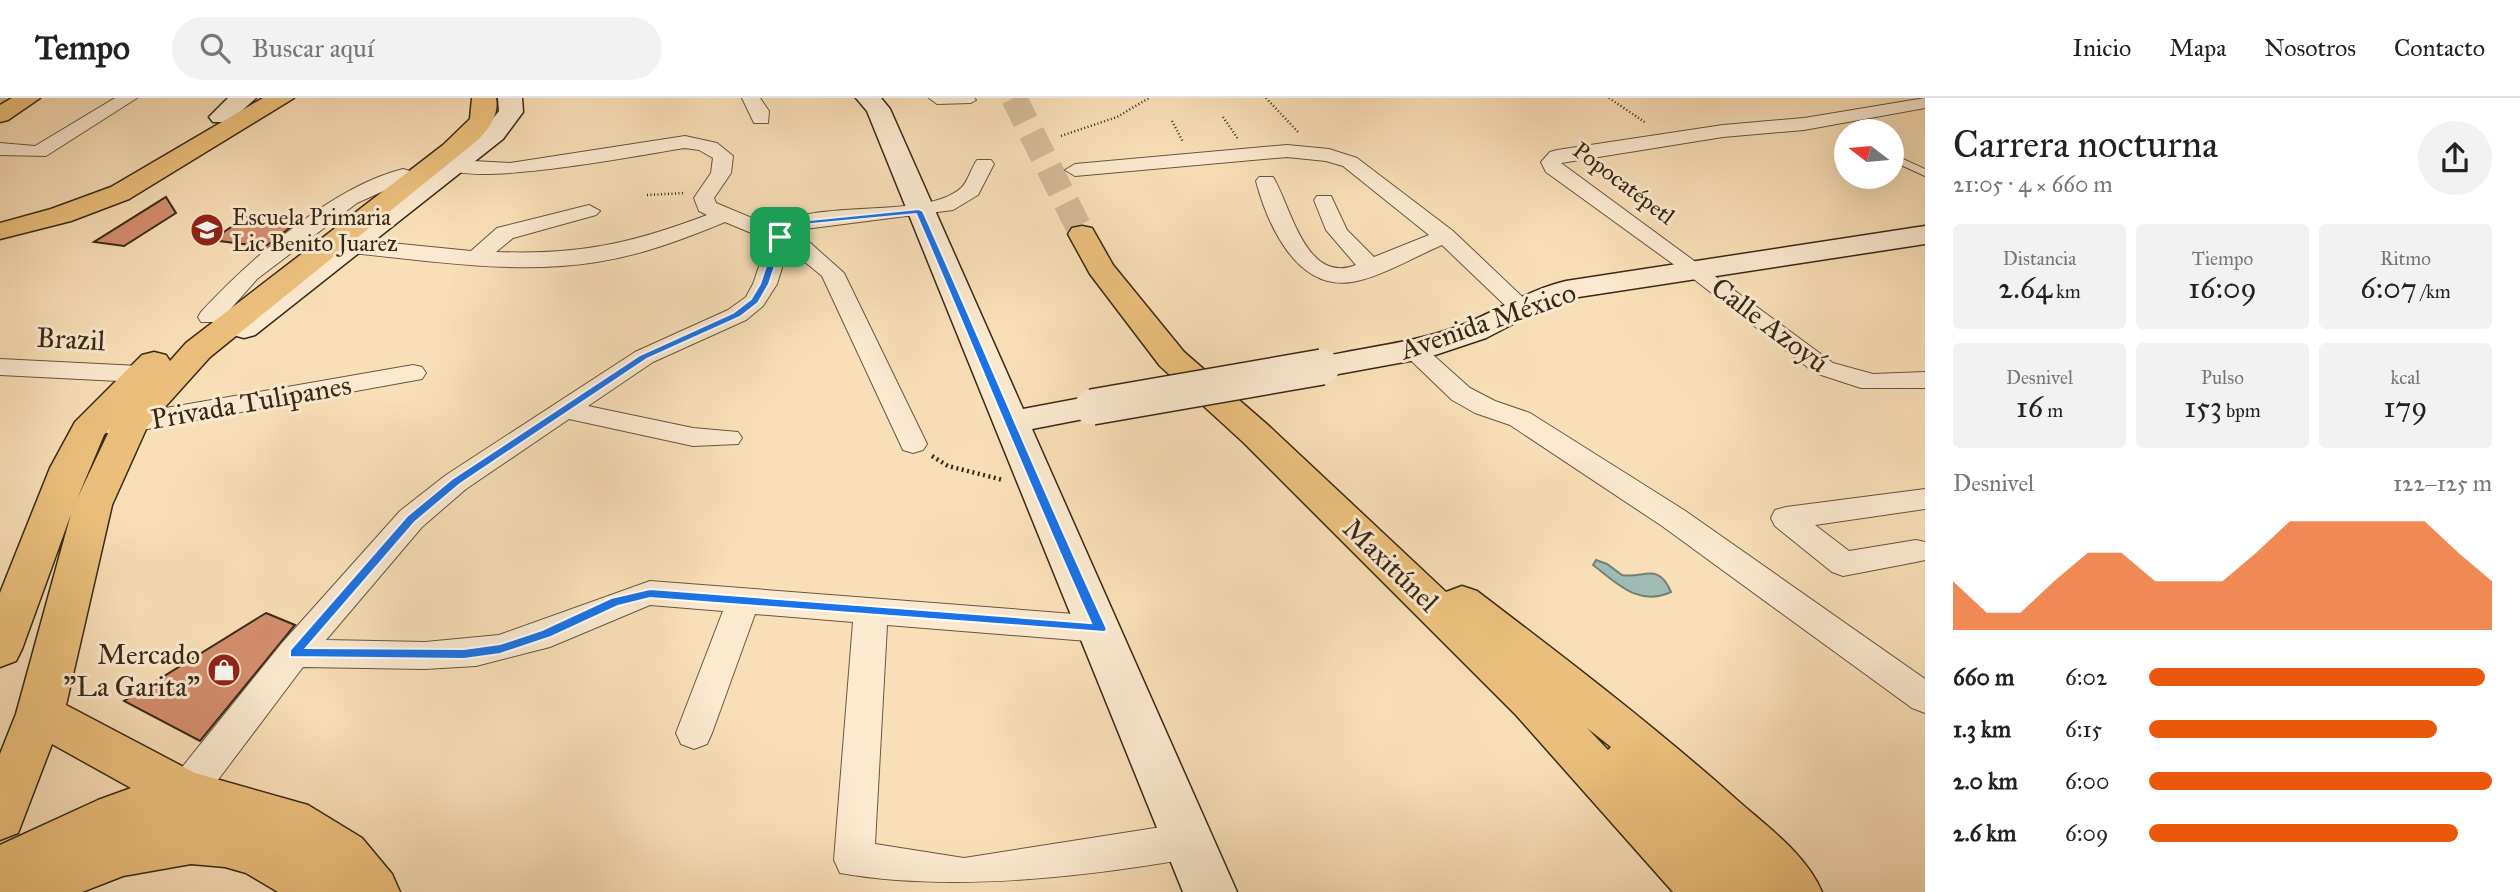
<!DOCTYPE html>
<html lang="es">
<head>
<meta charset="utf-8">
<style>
  :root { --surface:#fff; --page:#f2f2f2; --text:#222; --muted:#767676; --line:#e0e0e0; --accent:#ea580c }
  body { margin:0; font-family:"IM FELL Great Primer",serif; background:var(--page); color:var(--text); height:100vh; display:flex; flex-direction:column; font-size:26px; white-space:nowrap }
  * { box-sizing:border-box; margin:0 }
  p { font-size:23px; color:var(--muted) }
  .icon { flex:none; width:38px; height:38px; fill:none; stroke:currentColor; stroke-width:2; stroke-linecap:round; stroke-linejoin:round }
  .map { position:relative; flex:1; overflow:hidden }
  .side { display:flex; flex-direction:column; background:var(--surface); width:595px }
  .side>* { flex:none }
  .needle { width:46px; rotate:286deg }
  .fabs { position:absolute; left:1834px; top:21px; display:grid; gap:14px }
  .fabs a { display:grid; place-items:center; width:70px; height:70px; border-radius:50%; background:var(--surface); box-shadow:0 7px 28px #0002; font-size:35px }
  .pin { position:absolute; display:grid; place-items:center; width:60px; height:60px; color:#fff; margin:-30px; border-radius:14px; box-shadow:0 4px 10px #0006 }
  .round { display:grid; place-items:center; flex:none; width:74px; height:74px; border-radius:37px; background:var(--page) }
  .summary { display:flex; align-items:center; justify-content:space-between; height:119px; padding:0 28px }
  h1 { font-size:38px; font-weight:600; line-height:52px }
  .stats { display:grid; grid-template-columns:repeat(3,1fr); gap:10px; height:119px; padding:7px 28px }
  .stats div { display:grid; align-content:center; border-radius:7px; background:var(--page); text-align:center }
  .stats b { font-size:30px; font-weight:600 }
  .stats small { font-size:19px; font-weight:400 }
  .stats p { font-size:19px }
  .chart { height:196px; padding:14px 28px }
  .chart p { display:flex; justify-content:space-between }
  .chart svg { width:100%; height:126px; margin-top:7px; fill:var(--accent); opacity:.7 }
  ul { padding:0 28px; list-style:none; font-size:23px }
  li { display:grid; grid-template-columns:112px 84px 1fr; align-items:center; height:52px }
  li i { height:18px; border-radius:9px; background:var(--accent) }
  header { display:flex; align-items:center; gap:42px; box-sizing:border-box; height:98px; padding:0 35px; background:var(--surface); border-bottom:2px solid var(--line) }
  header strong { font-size:33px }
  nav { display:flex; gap:38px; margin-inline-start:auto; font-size:24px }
  .search { width:490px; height:63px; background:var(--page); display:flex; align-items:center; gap:18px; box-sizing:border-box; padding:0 24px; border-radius:38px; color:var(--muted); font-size:26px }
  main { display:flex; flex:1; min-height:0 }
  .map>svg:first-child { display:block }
  .water { fill:#9ebcb4; stroke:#758174; stroke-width:2 }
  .building { fill:#d58e6e; stroke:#372915; stroke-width:2 }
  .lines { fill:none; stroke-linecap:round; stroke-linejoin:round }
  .primary-tunnel { stroke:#d2bb97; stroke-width:26; stroke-dasharray:26 13; stroke-linecap:butt }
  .highway-tunnel { stroke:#d2bb97; stroke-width:26; stroke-dasharray:26 13; stroke-linecap:butt }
  .lane-casing { stroke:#68563e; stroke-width:2 }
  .street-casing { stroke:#68563e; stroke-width:2 }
  .secondary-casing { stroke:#372915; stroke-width:3 }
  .primary-casing { stroke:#372915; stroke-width:3 }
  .highway-casing { stroke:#372915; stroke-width:3 }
  .path-far1 { stroke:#372915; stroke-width:2.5; stroke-dasharray:1 2.5; stroke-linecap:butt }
  .path { stroke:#372915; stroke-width:4.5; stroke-dasharray:2 3.5; stroke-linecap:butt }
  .lane { fill:#fbead0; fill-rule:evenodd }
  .street { fill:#fbead0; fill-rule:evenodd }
  .secondary { fill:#fbead0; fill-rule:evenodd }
  .primary { fill:#ecc07c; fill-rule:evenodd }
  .highway { fill:#ecc07c; fill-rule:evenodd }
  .secondary-bridge-casing { stroke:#372915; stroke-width:38; stroke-linecap:butt }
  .secondary-bridge { stroke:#fbead0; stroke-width:35 }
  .route { fill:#1a73e8; stroke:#fff; stroke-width:2; fill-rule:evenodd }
  .labels { text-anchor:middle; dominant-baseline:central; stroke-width:6; stroke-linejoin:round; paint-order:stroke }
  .far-street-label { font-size:23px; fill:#372915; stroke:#fbead0 }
  .far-poi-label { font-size:23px; fill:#372915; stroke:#fbead0; text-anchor:start }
  .street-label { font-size:28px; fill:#372915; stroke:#fbead0 }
  .poi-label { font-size:28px; fill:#372915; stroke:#fbead0; text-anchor:end }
</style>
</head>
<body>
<header>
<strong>Tempo</strong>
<div class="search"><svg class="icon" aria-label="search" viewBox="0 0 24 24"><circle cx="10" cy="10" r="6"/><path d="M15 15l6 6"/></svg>Buscar aquí</div>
<nav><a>Inicio</a><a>Mapa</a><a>Nosotros</a><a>Contacto</a></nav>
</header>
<main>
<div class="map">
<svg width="1925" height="794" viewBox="0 0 1925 794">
  <rect width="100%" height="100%" fill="#f9dfb7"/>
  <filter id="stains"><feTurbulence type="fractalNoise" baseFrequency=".00286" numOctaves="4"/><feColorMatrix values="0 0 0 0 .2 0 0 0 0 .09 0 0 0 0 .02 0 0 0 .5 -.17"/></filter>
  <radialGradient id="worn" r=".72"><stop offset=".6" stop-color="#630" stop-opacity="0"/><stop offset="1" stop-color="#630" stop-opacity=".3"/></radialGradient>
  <path class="water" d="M1596 462 1607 466 1622 477C1643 481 1658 463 1671 494 1638 509 1617 485 1593 467Z"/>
  <path class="building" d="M166 99 176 115 124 148 94 144Z
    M246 119 296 125 265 149 212 142Z
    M266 515 295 527 200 643 124 603Z"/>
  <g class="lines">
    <path class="primary-tunnel" d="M0 3 6 0"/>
    <path class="highway-tunnel" d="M1014 0 1082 136"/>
    <defs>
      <path id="lane" d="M929 0H974L976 2 971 5 937 6Z
        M1892 56 1925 71V78L1892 63Z"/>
      <path id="street" d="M115 0H137L46 58 0 57V45L35 48Z
        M742 0H760L769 13 768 25H754Z
        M1925 0V10L1804 32 1723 39 1561 65 1833 265 1873 276 1925 274V290H1861L1815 275 1691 179 1546 74 1541 64 1550 54 1557 52 1723 27 1804 20Z
        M685 38 717 45 733 58 731 75 714 100 716 105 776 130C807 99 925 123 961 90 968 84 971 70 977 62H991L994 66 978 97 953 112 805 131 794 137 807 142 844 175 927 346 923 352 913 355 903 352 822 178 788 150 777 186 763 208 746 222 653 264 588 308 693 330 738 334 742 340 738 346 693 348 569 321 466 391 422 429 326 542 425 544 499 537 650 483 1100 518 1112 522 1117 531 1112 540 1100 544 887 527 875 746 964 760 1187 725 1201 730 1207 743 1201 756 1187 761C1077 780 948 794 840 775L834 762 853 524 755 516 712 635 707 646 694 651 681 646 676 635 723 513 650 507 550 549 476 568 425 571 303 569 199 707 185 712 171 707 166 695 171 683 282 545 400 413 446 377 635 254 728 212 746 199 753 186 768 142 725 124C684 141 642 157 597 164 516 177 432 163 351 155L340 148 343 143 351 141 471 153 497 130 589 107 600 113 596 117 513 140 496 154C578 157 631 146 707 117L699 113 694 100 711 75 713 60 699 52 685 50C650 55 463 92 445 68L455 62 510 65Z
        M1287 47 1329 51 1357 60 1453 133 1533 209 1530 214H1512L1442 147C1416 158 1379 180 1352 184 1296 193 1267 125 1256 83L1259 79H1273C1290 105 1305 188 1356 167L1326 132 1314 102 1317 98H1331L1347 132 1374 159 1429 137 1343 68 1326 63 1287 59 1075 78 1065 72 1075 66Z
        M403 71 410 73 413 77 410 81 357 105 257 181 219 224H201L198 219 201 214C249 162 333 88 403 71Z
        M1414 245 1423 248 1470 290 1495 303 1530 315 1684 412 1925 581V615L1912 610 1662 428 1510 327 1475 315 1452 302 1401 253 1405 248Z
        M0 261 139 268 148 270 152 276 148 282 139 284 0 277Z
        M413 267 422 269 426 275 422 281 114 337 104 334 100 328 104 322 114 319Z
        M1925 391V411L1815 427 1849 453 1916 442 1925 444V462L1916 464 1843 478 1832 474 1775 428 1771 420 1775 412 1786 409Z"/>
      <path id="secondary" d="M228 0H256L229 24H213L209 19Z
        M498 0H522L523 14 503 41 255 237 244 240 233 237 228 230 233 223 485 31 499 13Z
        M856 0H881L890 11 1023 311 1092 298 1104 301 1110 309 1104 317 1032 331 1237 794H1183L867 13Z
        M1925 128V146L1572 200 1532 216 1486 240 1426 260 1322 279 1310 276 1305 269 1310 262C1361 249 1413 246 1462 227 1497 213 1528 192 1566 183Z"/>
      <path id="primary" d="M12 0H40L8 22 0 24V7Z
        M263 0H294L129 101 71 123 0 141V125L51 111 111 89Z
        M472 0H496C499 17 490 29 479 41L210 259 147 329 112 407 66 607 195 675 308 707 362 740 392 776 400 794H278L246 775 225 769 191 766 123 778 82 794H0V747L98 702 131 690 52 646 18 735 0 742V656L16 616 71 416 22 551 16 563 0 569V495L50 370 75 324 142 257 154 254 166 257 170 263 186 245 443 47 470 21ZM111 329 77 401 104 337Z"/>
      <path id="highway" d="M1082 128 1092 130 1113 167 1184 254 1270 329 1446 494 1462 488 1477 493C1565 560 1653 627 1736 701 1766 728 1806 756 1822 794H1673L1516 617 1244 345 1160 268 1090 176 1068 136 1072 130ZM1587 630 1611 649 1608 652Z"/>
    </defs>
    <use href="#lane" class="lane-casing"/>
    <use href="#street" class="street-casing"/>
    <use href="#secondary" class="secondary-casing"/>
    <use href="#primary" class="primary-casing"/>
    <use href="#highway" class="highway-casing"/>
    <path class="path-far1" d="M1266 0 1299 35
      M1609 0 1646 25
      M1223 19 1238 41
      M1172 23 1183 44
      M1061 38 1117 19 1149 0
      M647 97 685 95"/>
    <path class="path" d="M932 358 948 368 1003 382"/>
    <use href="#lane" class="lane"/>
    <use href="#street" class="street"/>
    <use href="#secondary" class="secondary"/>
    <use href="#primary" class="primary"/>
    <use href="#highway" class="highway"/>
    <defs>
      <path id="secondary-bridge" d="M1092 309 1322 269"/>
    </defs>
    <use href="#secondary-bridge" class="secondary-bridge-casing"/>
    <use href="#secondary-bridge" class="secondary-bridge"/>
  </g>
  <path class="route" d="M919 111 923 113C985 252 1043 393 1107 531L1105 534 650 500 618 508 551 539 500 556 464 561 290 559V552L407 418 452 381 640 257 733 215 751 201 760 186 776 139 784 129 800 123ZM916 116C975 252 1030 390 1091 525L650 491 611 500 542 532 500 546 464 551 306 550 415 424 460 386 647 261 740 219 758 205 769 186 784 140 801 127Z"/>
  <defs>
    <symbol id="school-disc" viewBox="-11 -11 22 22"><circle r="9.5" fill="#8f2418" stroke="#fbead0"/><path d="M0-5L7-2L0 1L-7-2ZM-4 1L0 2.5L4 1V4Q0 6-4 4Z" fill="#fff"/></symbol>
    <symbol id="shop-disc" viewBox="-11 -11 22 22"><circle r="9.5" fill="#8f2418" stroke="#fbead0"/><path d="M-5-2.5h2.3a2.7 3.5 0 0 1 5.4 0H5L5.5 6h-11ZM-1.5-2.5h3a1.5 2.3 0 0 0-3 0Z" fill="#fff"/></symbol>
  </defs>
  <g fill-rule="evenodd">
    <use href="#school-disc" x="188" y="113" width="38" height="38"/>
    <use href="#shop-disc" x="205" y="553" width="38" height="38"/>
  </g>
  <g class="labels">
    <g class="far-street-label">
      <text transform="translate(1624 85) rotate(37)">Popocatépetl</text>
    </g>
    <g class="far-poi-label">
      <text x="232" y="119">Escuela Primaria<tspan x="232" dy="26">Lic Benito Juarez</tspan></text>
    </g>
    <g class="street-label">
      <text transform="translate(1488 223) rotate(-19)">Avenida México</text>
      <text transform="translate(1770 227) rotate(37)">Calle Azoyú</text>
      <text transform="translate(71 241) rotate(3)">Brazil</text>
      <text transform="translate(251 304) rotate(-10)">Privada Tulipanes</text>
      <text transform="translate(1391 467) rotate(44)">Maxitúnel</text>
    </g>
    <g class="poi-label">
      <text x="200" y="556">Mercado<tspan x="200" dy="32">"La Garita"</tspan></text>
    </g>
  </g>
  <rect width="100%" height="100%" filter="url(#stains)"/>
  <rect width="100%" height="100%" fill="url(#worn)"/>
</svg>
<div class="fabs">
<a><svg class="needle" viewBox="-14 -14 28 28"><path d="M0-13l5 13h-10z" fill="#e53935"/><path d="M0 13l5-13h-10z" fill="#767676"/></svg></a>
</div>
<div class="pin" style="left:780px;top:139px;background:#1e9e55"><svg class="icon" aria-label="arrive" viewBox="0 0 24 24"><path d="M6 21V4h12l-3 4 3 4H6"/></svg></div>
</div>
<section class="side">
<div class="summary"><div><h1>Carrera nocturna</h1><p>21:05 · 4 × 660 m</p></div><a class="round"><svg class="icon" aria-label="share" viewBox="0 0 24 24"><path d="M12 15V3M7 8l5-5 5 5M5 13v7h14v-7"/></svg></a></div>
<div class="stats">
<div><p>Distancia</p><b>2.64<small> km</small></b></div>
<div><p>Tiempo</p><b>16:09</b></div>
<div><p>Ritmo</p><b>6:07<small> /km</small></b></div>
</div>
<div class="stats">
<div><p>Desnivel</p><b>16<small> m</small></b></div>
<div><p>Pulso</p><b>153<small> bpm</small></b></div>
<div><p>kcal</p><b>179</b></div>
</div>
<div class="chart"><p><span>Desnivel</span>122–125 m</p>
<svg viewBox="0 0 160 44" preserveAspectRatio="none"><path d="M0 44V27L10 38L20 38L30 27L40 17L50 17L60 27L70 27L80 27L90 17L100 6L110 6L120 6L130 6L140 6L150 17L160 27V44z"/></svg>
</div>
<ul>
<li><b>660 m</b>6:02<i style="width:98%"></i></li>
<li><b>1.3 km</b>6:15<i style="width:84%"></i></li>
<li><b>2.0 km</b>6:00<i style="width:100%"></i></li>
<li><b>2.6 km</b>6:09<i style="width:90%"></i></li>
</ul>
</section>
</main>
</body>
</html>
